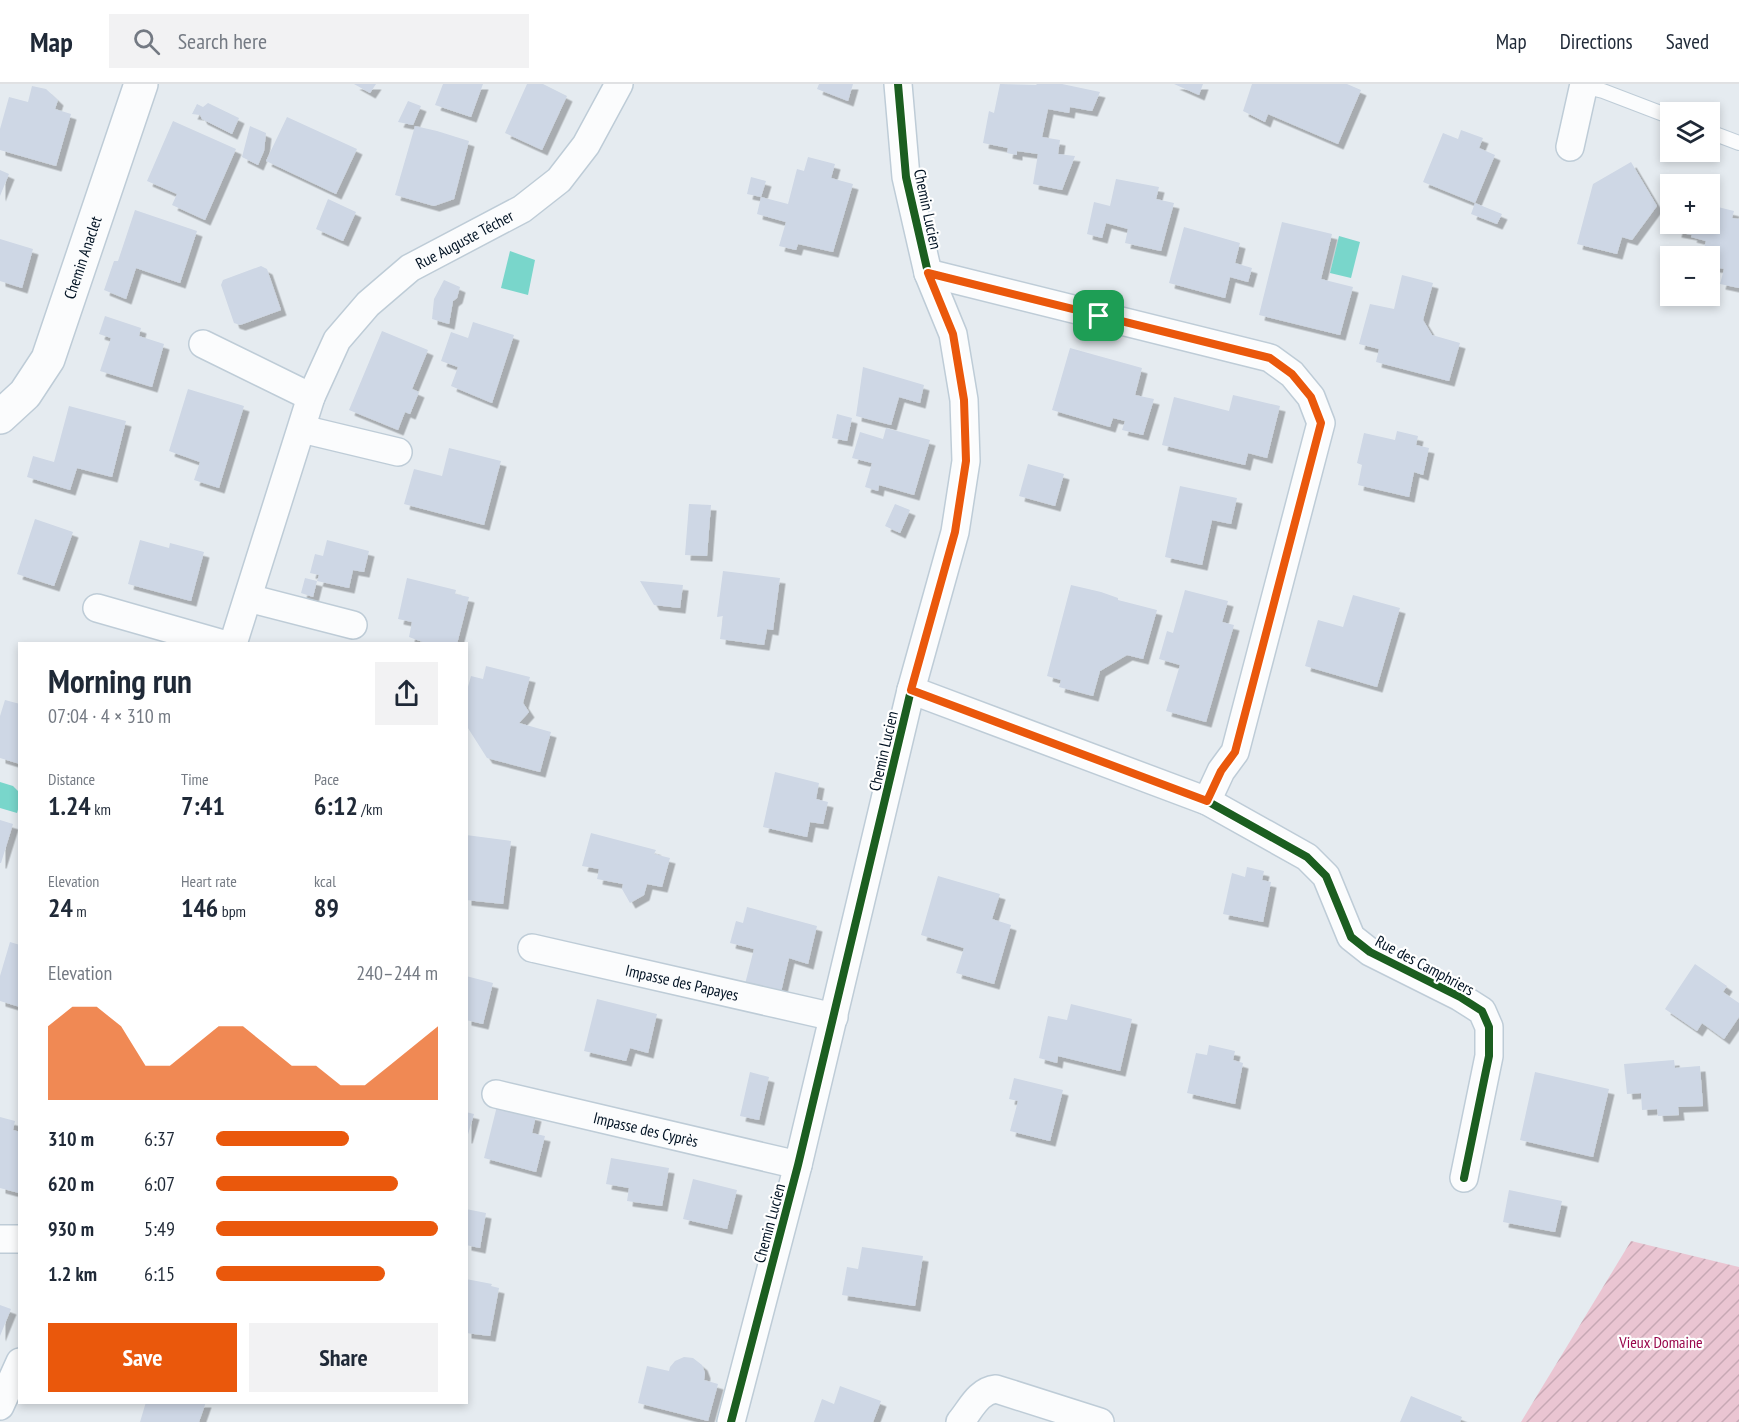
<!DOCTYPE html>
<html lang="en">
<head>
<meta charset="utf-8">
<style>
  :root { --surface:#fff; --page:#f2f2f3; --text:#1f2937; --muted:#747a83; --line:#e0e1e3; --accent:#ea580c }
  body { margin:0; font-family:"PT Sans Narrow",sans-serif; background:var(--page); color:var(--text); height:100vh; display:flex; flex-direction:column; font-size:22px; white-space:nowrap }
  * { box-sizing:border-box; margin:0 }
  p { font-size:20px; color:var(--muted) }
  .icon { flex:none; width:33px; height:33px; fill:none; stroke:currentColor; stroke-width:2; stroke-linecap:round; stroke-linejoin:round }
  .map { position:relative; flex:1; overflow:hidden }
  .sheet { position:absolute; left:18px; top:558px; width:450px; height:762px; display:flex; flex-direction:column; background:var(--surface); border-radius:0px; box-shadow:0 3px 9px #0003 }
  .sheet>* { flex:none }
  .buttons { position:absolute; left:1660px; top:18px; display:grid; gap:12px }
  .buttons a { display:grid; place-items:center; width:60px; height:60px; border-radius:0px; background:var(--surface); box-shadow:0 3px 9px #0003; font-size:30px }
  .pin { position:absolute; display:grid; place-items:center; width:51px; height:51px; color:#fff; margin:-26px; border-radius:12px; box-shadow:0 3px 9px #0006 }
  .round { display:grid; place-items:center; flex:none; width:63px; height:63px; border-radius:0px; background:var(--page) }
  .overview { display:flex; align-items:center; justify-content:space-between; height:102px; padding:0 30px }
  h1 { font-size:33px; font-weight:700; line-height:45px }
  .metrics { display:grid; grid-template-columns:repeat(3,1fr); gap:9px; height:102px; padding:6px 30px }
  .metrics div { display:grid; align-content:center }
  .metrics b { font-size:26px; font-weight:700 }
  .metrics small { font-size:16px; font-weight:400 }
  .metrics p { font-size:16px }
  .chart { height:168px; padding:12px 30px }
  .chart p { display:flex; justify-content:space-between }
  .chart svg { width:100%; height:108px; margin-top:6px; fill:var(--accent); opacity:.7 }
  .button { display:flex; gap:12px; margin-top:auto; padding:12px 30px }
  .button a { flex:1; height:69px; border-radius:0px; background:var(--accent); color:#fff; font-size:24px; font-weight:700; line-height:69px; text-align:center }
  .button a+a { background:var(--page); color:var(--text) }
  ul { padding:0 30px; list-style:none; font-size:20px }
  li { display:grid; grid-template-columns:96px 72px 1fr; align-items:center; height:45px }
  li i { height:15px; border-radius:8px; background:var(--accent) }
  header { display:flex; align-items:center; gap:36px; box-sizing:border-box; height:84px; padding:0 30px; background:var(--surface); border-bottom:2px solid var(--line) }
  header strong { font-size:28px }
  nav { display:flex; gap:33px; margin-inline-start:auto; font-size:21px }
  .search { width:420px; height:54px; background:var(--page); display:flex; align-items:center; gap:15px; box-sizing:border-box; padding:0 21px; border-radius:0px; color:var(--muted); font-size:22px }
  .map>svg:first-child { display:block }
  .garden { fill:url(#garden-furrows) }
  .water { fill:#79d6cb }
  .building { fill:#ced7e5; filter:url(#shadow) }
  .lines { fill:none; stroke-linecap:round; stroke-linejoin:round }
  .lane-casing { stroke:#beccd7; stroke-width:16 }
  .street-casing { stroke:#beccd7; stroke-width:30 }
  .secondary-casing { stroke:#beccd7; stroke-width:36 }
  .lane { stroke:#fbfcfd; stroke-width:14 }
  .street { stroke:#fbfcfd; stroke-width:27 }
  .secondary { stroke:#fbfcfd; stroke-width:33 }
  .cycleway-casing { stroke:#fff; stroke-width:11 }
  .cycleway { stroke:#1b5e20; stroke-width:8 }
  .route-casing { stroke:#fff; stroke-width:12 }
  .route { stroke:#ea580c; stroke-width:8 }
  .labels { text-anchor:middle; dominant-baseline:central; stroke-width:4.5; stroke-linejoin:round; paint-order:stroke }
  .street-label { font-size:16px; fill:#001223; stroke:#fff }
  .park-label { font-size:16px; fill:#99064b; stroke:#fff }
</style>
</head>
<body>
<header>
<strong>Map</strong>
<div class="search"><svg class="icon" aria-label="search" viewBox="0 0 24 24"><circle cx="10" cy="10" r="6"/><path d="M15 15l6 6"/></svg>Search here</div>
<nav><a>Map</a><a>Directions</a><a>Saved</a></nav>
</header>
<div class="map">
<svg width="1739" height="1338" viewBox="0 0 1739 1338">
  <defs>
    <pattern id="garden-furrows" width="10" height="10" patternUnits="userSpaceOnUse" patternTransform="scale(1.5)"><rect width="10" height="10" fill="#eac5d2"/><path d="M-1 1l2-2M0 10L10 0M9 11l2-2" fill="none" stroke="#c7a8b4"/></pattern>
    <filter id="shadow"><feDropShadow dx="5.5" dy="5.5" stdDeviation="0" flood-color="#0004"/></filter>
  </defs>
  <rect width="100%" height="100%" fill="#e5ebf0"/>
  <path class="garden" d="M1631 1157 1739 1183V1338H1521Z"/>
  <path class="water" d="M1339 152 1360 158 1351 194 1330 189Z
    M510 167 535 176 528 211 501 204Z
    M0 698 13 702 19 708V722L17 729 0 724Z"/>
  <path class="building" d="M354 0H376L370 9Z
    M443 0H483L471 33 435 21Z
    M527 0H543L567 12 542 66 505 49Z
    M819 0H853L848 17 817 5Z
    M1000 0 1036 1 1037 0H1062L1100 8 1092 27 1070 23 1069 29 1048 25 1042 53 1060 56 1058 70 1075 72 1062 106 1033 100 1038 70 1017 67V71L1007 69 1008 64 983 59 989 27 994 29Z
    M1174 0H1203L1199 11Z
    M1252 0H1347L1361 6 1338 60 1268 30 1265 38 1243 27Z
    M32 2 46 5 58 16 55 25 71 30 56 82 0 66V45L9 13 28 18Z
    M408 17 421 22 413 41 398 38Z
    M208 19 239 34 232 50 202 35 200 31 192 30 197 20 203 23Z
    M287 33 357 65 336 110 266 77Z
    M173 37 236 65 205 136 172 121 177 110 147 97Z
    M250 42 266 49 264 67 258 81 242 73Z
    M415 42 437 47 469 57 454 115 434 122 395 111Z
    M1461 46 1483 54 1479 64 1495 71 1475 119 1423 98 1443 49 1458 55Z
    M808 73 835 80 831 94 853 100 833 168 798 160 796 166 779 162 786 138 757 130 761 113 788 120 797 85 804 87Z
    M1631 78 1657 122 1632 156 1622 153 1617 170 1577 160 1593 100Z
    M0 86 9 90 0 112Z
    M751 93 766 97 761 113 747 110Z
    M1116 95 1159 103 1156 115 1174 119 1161 167 1125 159 1128 145 1106 139 1102 154 1087 150 1094 118 1110 122Z
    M328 115 356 128 343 157 316 145Z
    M1475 119 1502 130 1497 140 1471 130Z
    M1710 121 1734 127 1732 134 1739 135V204L1720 200 1724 185 1710 182V172H1707L1704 164 1706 157 1691 153 1692 151 1676 148 1678 140H1710Z
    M135 126 197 147 180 199 136 184 126 215 104 206 114 177H118Z
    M1282 138 1332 150 1321 195 1353 203 1340 251 1259 231Z
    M1184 143 1240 159 1235 179 1252 184 1248 198 1230 193 1225 214 1169 199Z
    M0 155 33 165 22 204 0 197Z
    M261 182 267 185 281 226 240 241 234 239 221 201 223 196Z
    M1402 191 1433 199 1423 236 1432 251 1460 259 1449 297 1376 278 1379 265 1359 260 1370 220 1394 225Z
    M444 196 460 203 457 214 453 217 449 240 432 235 434 215Z
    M105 232 141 244 139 252 164 260 152 303 100 287 111 254 99 250Z
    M473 238 514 251 492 319 451 302 458 283 441 277 451 248 468 254Z
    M382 247 428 266 412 305 419 308 410 330 405 328 398 346 349 326Z
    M1070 264 1142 284 1135 311 1154 315 1143 351 1122 346 1125 337 1113 334 1110 343 1052 326Z
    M863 283 924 301 920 319 899 313 891 341 856 332Z
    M188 305 244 322 219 404 194 396 200 378 169 367Z
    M1233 311 1280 322 1267 374 1248 369 1245 381 1162 361 1174 313 1229 327Z
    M69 322 126 337 112 393 77 384 70 406 27 393 33 372 54 378Z
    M837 330 852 334 847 357 832 354Z
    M886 344 930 356 914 411 879 401 878 407 865 403 872 379 852 374 860 348 883 355Z
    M1397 347 1418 352 1416 361 1429 364 1423 391 1414 388 1409 413 1358 401 1362 381 1357 379 1364 349 1395 356Z
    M449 364 501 377 484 441 404 420 414 385 442 392Z
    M1028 380 1064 390 1055 422 1019 412Z
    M1180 402 1237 414 1231 440 1212 436 1202 481 1165 473Z
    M689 420 711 421 707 472 685 471Z
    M895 420 910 426 900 449 885 442Z
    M35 435 73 448 54 502 17 490Z
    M140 456 169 464 170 459 204 468 191 517 128 500Z
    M327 456 369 467 364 488 353 486 349 504 317 497 319 491 310 489 315 470 323 472Z
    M723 487 780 494 773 546 767 545 764 561 720 555 723 532 717 533Z
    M305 494 317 497 313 513 301 509Z
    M407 494 456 506 455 510 469 513 457 560H428L409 553 412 538 398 535Z
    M640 497 683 501 680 524 654 521Z
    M1071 501 1101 508 1118 514V516L1157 526 1143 575 1127 571 1100 587 1093 612 1059 603 1061 596 1047 592Z
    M1185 506 1228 517 1222 538 1234 541 1206 638 1166 627 1180 581 1159 575 1167 547 1173 549Z
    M1353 511 1400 524 1377 603 1305 582 1318 536 1343 543Z
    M486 582 530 593 523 619 529 628 519 639 551 648 540 688 487 674 466 641V610L471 592 483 595Z
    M5 616 20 620V680L0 674V632Z
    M775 688 819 699 816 715 828 718 823 740 810 738 807 753 763 743Z
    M0 736 13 740 1 779H0Z
    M591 749 656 766 654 770 670 774 662 803 647 800 644 811 630 819 622 805 623 800 597 795 599 785 582 782Z
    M466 751 511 757 503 820 466 816Z
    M1247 783 1264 787 1262 796 1271 798 1263 838 1223 830 1232 789 1245 793Z
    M938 792 1000 810 992 835 1011 841 994 900 956 889 964 864 921 851Z
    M747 823 817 842 808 880 789 874 781 908 745 900 754 865 730 859 736 837 743 839Z
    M10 858 20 861V923L0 917V892Z
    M1695 880 1727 902 1723 908 1739 919V933L1724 955 1702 939 1697 947 1665 925Z
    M466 892 493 899 483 940 466 936Z
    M597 915 657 930 648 969 630 964 626 977 584 967Z
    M1071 920 1132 935 1120 987 1058 972 1057 979 1039 974 1048 932 1067 936Z
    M1209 961 1235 967 1233 976 1243 979 1235 1020 1187 1009 1196 969 1207 971Z
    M1674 976 1675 984 1700 982 1703 1022 1678 1023 1679 1031 1658 1032 1657 1025 1642 1026 1641 1009 1627 1010 1624 980Z
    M750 988 769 993 759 1036 740 1032Z
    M1535 988 1609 1005 1593 1073 1520 1056Z
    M1014 994 1063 1006 1050 1057 1010 1047 1018 1017 1009 1015Z
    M497 1022 536 1032 532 1049 545 1052 536 1088 484 1074Z
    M466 1028 474 1030 467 1054H466Z
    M0 1033 15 1037 13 1046 20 1048 19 1109 0 1104Z
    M611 1074 669 1084 662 1122 627 1117 629 1104 606 1100Z
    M693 1095 737 1106 727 1145 683 1135Z
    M1509 1106 1562 1117 1555 1148 1503 1138Z
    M466 1125 486 1129 480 1164 466 1161Z
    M862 1163 923 1172 915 1222 842 1211 847 1183 858 1185Z
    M466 1195 492 1200 491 1202 499 1204 490 1252 466 1249Z
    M0 1221 11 1225 0 1252Z
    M684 1273 693 1274 702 1281 705 1289 704 1296 718 1300 708 1337 638 1319 647 1282 669 1287 670 1283 675 1277Z
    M840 1302 881 1317 873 1338H814L822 1315 834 1320Z
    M1411 1312 1462 1333 1460 1338H1400Z
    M146 1318H206L199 1338H140Z"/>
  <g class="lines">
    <defs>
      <path id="lane" d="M1583 2 1603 7 1671 33
        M1710 48 1739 59"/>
      <g id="street">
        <path d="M1570 63 1584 0"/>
        <path d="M928 189 1270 274 1292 290 1311 313 1321 339 1235 668 1221 687 1207 717"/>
        <path d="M203 260 311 313"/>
        <path d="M302 345 398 368"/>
        <path d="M248 514 353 541"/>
        <path d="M97 524 223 560"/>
        <path id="s1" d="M233 560 311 313 337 256 368 220 410 184 522 125 559 96 586 61 619 0"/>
        <path d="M911 606 1207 717 1307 773 1326 792 1351 853 1370 868 1460 913 1482 927 1489 943V972L1464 1094"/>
        <path id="s2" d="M532 864 834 933"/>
        <path id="s3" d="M496 1010 798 1081"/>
        <path d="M0 1155H20"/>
        <path d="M0 1322 20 1278"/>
        <path d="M731 1338 798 1081 911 606 955 448 966 377 964 316 953 250 928 189 906 93 898 0"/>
        <path d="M960 1338C971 1325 978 1307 996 1305L1100 1338"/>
      </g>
      <g id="secondary">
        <path id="s4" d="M0 333 25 310 48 275 141 0"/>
      </g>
    </defs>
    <use href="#lane" class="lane-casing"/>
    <use href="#street" class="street-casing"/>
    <use href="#secondary" class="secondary-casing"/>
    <use href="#lane" class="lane"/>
    <use href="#street" class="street"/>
    <use href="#secondary" class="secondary"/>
    <defs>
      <path id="cycleway" d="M928 189 1270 274 1292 290 1311 313 1321 339 1235 668 1221 687 1207 717
        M911 606 1207 717 1307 773 1326 792 1351 853 1370 868 1460 913 1482 927 1489 943V972L1464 1094
        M731 1338 798 1081 911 606 955 448 966 377 964 316 953 250 928 189 906 93 898 0"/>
    </defs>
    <use href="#cycleway" class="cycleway-casing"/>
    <use href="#cycleway" class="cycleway"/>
  </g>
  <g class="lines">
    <defs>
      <path id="route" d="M928 189 1270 274 1292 290 1311 313 1321 339 1235 668 1221 687 1207 717 911 606 955 448 966 377 964 316 953 250Z"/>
    </defs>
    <use href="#route" class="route-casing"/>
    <use href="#route" class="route"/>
  </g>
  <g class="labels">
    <g class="street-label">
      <text transform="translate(928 125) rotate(78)">Chemin Lucien</text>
      <text stroke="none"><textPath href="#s1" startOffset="486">Rue Auguste Técher</textPath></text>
      <text stroke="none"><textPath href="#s4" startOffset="183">Chemin Anaclet</textPath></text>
      <text transform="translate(883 667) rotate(-77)">Chemin Lucien</text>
      <text transform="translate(1425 881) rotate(28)">Rue des Camphriers</text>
      <text stroke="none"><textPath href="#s2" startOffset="154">Impasse des Papayes</textPath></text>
      <text stroke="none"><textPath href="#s3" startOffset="154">Impasse des Cyprès</textPath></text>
      <text transform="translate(769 1139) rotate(-75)">Chemin Lucien</text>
    </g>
    <g class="park-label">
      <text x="1661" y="1258">Vieux Domaine</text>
    </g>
  </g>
</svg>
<div class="buttons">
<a><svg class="icon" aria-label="layers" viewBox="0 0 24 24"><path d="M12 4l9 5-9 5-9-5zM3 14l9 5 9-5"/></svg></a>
<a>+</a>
<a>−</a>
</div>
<div class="pin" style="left:1099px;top:232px;background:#1e9e55"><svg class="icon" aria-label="arrive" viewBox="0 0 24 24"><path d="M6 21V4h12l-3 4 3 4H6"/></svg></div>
<section class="sheet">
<div class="overview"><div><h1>Morning run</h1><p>07:04 · 4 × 310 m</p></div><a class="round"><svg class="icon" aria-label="share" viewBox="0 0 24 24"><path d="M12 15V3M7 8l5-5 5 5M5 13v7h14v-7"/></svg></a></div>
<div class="metrics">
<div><p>Distance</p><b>1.24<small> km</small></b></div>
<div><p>Time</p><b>7:41</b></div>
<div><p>Pace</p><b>6:12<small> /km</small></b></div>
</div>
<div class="metrics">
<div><p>Elevation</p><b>24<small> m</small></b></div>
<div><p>Heart rate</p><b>146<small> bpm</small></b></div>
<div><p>kcal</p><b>89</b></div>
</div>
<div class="chart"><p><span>Elevation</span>240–244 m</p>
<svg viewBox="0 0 160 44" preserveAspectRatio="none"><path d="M0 44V14L10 6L20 6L30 14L40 30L50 30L60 22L70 14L80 14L90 22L100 30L110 30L120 38L130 38L140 30L150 22L160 14V44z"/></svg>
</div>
<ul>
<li><b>310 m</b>6:37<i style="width:60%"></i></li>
<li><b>620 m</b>6:07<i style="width:82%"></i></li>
<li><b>930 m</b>5:49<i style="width:100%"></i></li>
<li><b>1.2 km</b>6:15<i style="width:76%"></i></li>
</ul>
<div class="button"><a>Save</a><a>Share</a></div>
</section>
</div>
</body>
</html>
